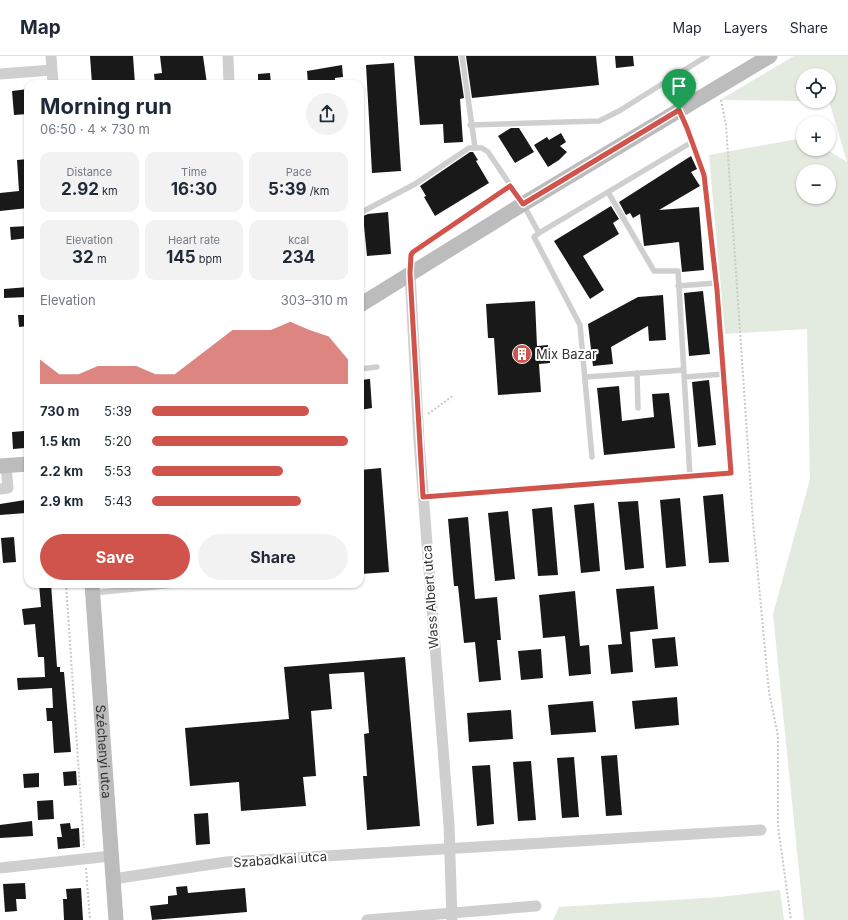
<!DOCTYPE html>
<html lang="en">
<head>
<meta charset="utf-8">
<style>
  :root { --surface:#fff; --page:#f2f2f3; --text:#1f2937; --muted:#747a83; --line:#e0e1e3; --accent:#d0544c }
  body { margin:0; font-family:Inter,sans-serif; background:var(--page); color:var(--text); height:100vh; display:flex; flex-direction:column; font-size:15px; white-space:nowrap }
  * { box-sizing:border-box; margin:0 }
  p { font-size:13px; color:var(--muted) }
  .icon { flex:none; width:22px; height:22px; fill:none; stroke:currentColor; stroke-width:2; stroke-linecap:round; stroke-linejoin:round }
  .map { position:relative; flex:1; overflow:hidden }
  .drawer { position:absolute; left:24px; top:24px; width:340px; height:508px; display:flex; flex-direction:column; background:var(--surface); border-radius:12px; box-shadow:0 1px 3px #0004 }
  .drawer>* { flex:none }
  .tools { position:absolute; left:796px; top:12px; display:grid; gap:8px }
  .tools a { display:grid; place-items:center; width:40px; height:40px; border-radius:50%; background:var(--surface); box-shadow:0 1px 3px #0004; font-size:20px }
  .pin { position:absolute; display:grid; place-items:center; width:34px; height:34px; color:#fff; margin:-41px -17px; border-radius:50% 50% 50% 0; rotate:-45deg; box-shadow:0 0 4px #0007 }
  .pin .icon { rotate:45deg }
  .round { display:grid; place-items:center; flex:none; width:42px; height:42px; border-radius:21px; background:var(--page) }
  .overview { display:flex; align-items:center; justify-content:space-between; height:68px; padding:0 16px }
  h1 { font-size:22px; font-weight:700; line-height:30px }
  .figures { display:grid; grid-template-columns:repeat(3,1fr); gap:6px; height:68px; padding:4px 16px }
  .figures div { display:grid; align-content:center; border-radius:10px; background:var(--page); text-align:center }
  .figures b { font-size:17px; font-weight:700 }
  .figures small { font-size:11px; font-weight:400 }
  .figures p { font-size:11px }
  .chart { height:112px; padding:8px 16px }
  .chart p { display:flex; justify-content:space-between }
  .chart svg { width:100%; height:72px; margin-top:4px; fill:var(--accent); opacity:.7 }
  .button { display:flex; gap:8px; margin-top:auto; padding:8px 16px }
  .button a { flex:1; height:46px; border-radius:24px; background:var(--accent); color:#fff; font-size:16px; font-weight:700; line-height:46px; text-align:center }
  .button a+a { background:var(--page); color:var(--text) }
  ul { padding:0 16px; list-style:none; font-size:13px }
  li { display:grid; grid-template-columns:64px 48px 1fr; align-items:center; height:30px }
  li i { height:10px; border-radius:5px; background:var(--accent) }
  header { display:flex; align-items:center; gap:24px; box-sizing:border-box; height:56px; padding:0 20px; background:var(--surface); border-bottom:1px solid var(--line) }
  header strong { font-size:19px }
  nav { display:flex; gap:22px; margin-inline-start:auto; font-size:14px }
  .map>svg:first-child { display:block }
  .green { fill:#e3eadf; fill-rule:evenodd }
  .building { fill:#191919 }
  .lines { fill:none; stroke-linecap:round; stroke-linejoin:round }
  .path { stroke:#c9c9c9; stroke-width:2; stroke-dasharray:2 2; stroke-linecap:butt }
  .lane { stroke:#cfcfcf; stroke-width:5.5 }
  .street { stroke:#cfcfcf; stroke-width:11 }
  .secondary { stroke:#bcbcbc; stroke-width:15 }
  .route-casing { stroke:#fff; stroke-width:8 }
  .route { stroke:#d0544c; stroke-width:5 }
  .labels { text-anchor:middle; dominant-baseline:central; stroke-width:4; stroke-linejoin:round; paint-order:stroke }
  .poi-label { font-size:13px; fill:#323232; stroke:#fff; text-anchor:start }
  .street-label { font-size:13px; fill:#323232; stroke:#fff }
</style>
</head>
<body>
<header>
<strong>Map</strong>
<nav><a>Map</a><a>Layers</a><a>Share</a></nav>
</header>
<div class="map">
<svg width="848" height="864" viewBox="0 0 848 864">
  <rect width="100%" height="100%" fill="#fff"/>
  <path class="green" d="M794 0H848V864H804L773 558 810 423 807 273 725 278 709 99 803 82V93H826L847 106 829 45H812H829V19H803V45L720 44ZM803 115H829V141H803Z
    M780 834 784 864H553L559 851 720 841Z"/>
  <path class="building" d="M90 0H133L135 28H92Z
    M160 0H203L207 28H155L154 18 162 17Z
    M414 0H458L464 42 460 43 463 86 444 87 443 68 420 69Z
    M466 0H596L599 29 472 42Z
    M615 0H633L634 10 616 12Z
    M394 7 401 115 372 117 366 9Z
    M342 9 343 21 335 22V28H308L307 15Z
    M270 17 271 28H258V18Z
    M28 33V58L14 59 12 35Z
    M511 72H519L534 96 515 107 498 80Z
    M561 77 566 86 560 90 567 96 559 104 548 111 534 89 547 81 549 84Z
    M470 96H473L478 104 476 105 489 127 435 160 424 141 426 140 420 130Z
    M691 100 697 113 691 116 700 130 659 154 699 151 704 214 682 216 679 186 644 190 640 158 633 162 630 157 626 159 619 146Z
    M28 103V152L0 155V137L19 135 17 104Z
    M611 150 619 163 613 167 619 178 583 200 604 234 590 243 554 185Z
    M388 156 391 198 367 200 363 160 368 158Z
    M28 170V182L11 184 10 171Z
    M28 231V241L4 242V233Z
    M703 235 710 298 689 300 684 237Z
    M663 239 666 284 649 285 648 270 611 291 613 308 593 310 588 268 638 241Z
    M535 245 537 290 548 289 550 307 539 308 541 336 498 339 494 282H488L486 248Z
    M18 259H28V270L19 271Z
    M370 323 372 352 360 354V324Z
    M709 324 716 389 698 391 692 326Z
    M619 330 622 365 654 361 652 338 669 337 675 392 604 399 597 332Z
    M24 375 25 392 13 393 12 376Z
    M381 412 389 516 360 518V414Z
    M723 438 729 506 709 507 703 440Z
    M680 442 686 510 666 512 660 444Z
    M25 444 26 457 0 459V448Z
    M638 445 644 512 625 514 618 446Z
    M594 447 600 515 581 517 574 449Z
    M552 451 558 519 538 520 532 453Z
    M508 455 515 523 495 525 488 457Z
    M468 461 475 543 497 541 501 584H497L501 624 479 626 475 586 464 587 458 530H454L448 463Z
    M14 481 16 506 3 507 1 482Z
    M39 528H51L57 611H60V616H64L71 696 54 697 52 665H47L46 652H53L52 632 18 634 17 622 45 621 44 601H38L35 568 24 569 22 553 41 551Z
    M654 530 658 573 630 576 633 616 611 618 608 589 622 588 616 533Z
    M575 535 580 590 589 589 591 618 569 620 565 580 543 582 539 539Z
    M675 581 678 610 655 612 652 583Z
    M541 593 543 622 521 624 518 595Z
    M405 601 420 770 367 774 363 720H367L364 678 369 677 364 616 329 618 332 653 311 655 316 720 303 721 306 750 241 755 239 726 190 730 185 672 289 663 284 611Z
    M677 641 679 669 635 673 632 645Z
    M593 645 596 676 551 679 548 649Z
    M511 654 513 683 469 686 467 657Z
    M617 699 622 759 606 760 601 700Z
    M574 701 579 761 562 762 557 702Z
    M531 705 536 764 518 765 513 706Z
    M490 709 494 768 477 770 472 710Z
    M76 715 77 729 64 730 63 716Z
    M39 717V731L24 732 23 718Z
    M53 744 54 763 38 764 37 745Z
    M208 757 210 788 196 789 194 758Z
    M32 765 33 780 0 782V769Z
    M70 767 71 773 79 772 80 791 58 793 57 781H62L60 768Z
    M25 827 26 843H16L17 855 5 856 3 828Z
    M187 830 188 837 245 832 247 856 152 864 150 850 168 848V840L177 839 176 831Z
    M81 832 83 864H64L63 843H67L66 833Z"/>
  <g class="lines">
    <path class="path" d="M721 44 726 69 753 466 769 636 778 680V770L791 864
      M428 358 454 339
      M66 528 84 792
      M86 812 90 864"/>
    <path class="lane" d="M462 0 475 91
      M679 55 692 86
      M470 69 599 65 619 55 707 0
      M608 136 654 215H678L690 421
      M360 157 415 128 469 92H482L488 96 523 148 539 177 692 86 704 119 717 234 731 417 423 441
      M539 177 534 181 580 269 592 401
      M410 215 411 199 418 191 510 130
      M678 230 716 227
      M360 313 377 311
      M637 317 638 352
      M586 321 684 314
      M684 321 724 318
      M93 537 185 528"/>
    <path class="street" d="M51 0 53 28
      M228 0 229 28
      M0 18 52 14
      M410 217 419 385 449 769 452 864
      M0 433 8 432 6 410
      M0 812 111 800
      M113 823 226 806 761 774
      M367 864 536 850"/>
    <g class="secondary">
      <path d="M360 249 523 148 770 0"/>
      <path d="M0 410 28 408"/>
      <path id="s1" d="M92 528 116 864"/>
    </g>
  </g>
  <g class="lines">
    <defs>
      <path id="route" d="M679 54 687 72 704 119 717 234 731 417 423 441 410 217 411 199 413 196 510 130 523 148Z"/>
    </defs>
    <use href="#route" class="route-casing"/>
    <use href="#route" class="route"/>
  </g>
  <defs>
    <symbol id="building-disc" viewBox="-11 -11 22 22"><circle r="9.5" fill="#d0544c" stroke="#fff"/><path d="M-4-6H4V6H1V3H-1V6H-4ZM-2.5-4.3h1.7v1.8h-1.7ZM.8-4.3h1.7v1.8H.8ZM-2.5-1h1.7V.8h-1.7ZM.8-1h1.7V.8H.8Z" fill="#fff"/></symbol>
  </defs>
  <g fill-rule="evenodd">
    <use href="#building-disc" x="511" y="287" width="22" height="22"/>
  </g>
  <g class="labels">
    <g class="poi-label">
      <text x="536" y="298">Mix Bazar</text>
    </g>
    <g class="street-label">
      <text transform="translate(430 541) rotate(-94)">Wass Albert utca</text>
      <text stroke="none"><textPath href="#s1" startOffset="168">Széchenyi utca</textPath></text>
      <text transform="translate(280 803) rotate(-4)">Szabadkai utca</text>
    </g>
  </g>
</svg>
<div class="tools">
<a><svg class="icon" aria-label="locate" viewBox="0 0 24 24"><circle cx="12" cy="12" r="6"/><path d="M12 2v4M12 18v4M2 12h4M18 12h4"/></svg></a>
<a>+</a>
<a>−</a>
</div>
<div class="pin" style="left:679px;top:54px;background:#1e9e55"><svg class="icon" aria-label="arrive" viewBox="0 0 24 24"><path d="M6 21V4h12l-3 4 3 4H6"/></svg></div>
<section class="drawer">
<div class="overview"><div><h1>Morning run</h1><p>06:50 · 4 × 730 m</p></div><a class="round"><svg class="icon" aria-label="share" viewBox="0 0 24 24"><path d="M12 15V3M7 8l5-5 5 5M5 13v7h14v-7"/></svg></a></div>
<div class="figures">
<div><p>Distance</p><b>2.92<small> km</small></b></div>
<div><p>Time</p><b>16:30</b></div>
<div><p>Pace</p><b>5:39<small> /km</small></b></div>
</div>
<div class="figures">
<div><p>Elevation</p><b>32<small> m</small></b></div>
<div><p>Heart rate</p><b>145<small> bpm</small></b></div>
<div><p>kcal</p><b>234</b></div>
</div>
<div class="chart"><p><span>Elevation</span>303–310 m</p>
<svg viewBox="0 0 160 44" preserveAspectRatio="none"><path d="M0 44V29L10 38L20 38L30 33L40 33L50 33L60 38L70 38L80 29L90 20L100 11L110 11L120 11L130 6L140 11L150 15L160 29V44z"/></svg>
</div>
<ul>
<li><b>730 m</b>5:39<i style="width:80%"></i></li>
<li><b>1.5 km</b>5:20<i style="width:100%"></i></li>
<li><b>2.2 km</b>5:53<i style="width:67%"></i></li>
<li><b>2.9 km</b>5:43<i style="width:76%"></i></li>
</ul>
<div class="button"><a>Save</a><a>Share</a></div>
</section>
</div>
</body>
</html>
